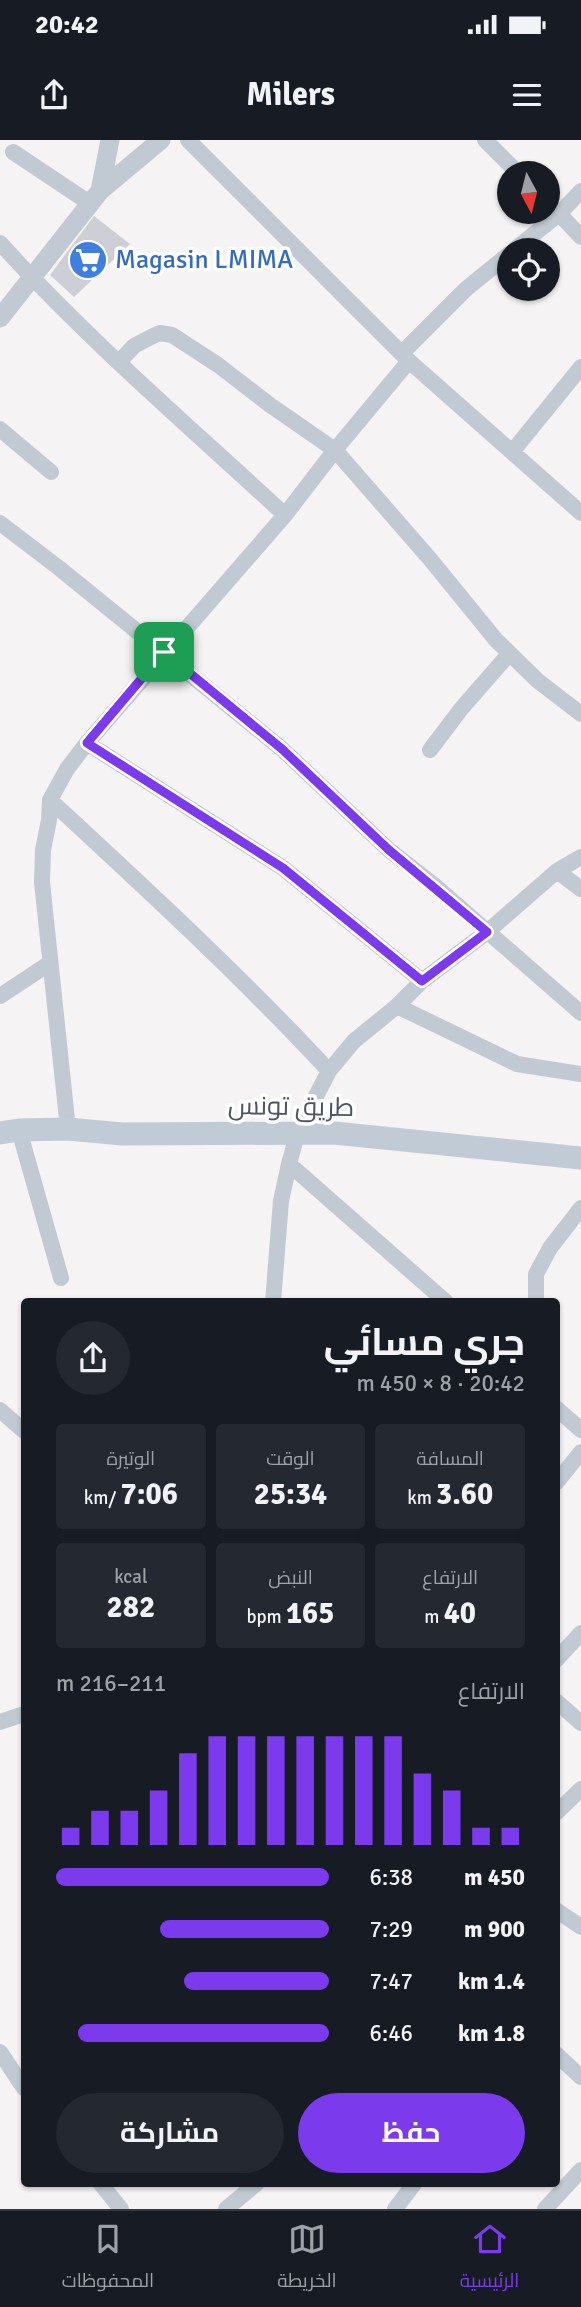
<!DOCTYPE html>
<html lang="ar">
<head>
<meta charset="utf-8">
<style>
  :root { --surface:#171b24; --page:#242831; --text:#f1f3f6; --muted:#9ea1a6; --line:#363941; --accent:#7c3aed }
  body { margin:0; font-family:Signika,Cairo,sans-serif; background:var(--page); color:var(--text); direction:rtl; height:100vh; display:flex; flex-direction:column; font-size:26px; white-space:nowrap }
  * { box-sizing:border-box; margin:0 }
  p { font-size:23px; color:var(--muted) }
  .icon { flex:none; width:38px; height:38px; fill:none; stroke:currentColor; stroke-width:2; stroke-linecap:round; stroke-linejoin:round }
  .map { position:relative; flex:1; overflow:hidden; direction:ltr }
  .details { position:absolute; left:21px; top:1158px; width:539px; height:889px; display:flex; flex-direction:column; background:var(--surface); border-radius:7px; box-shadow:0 2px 5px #0004; direction:rtl }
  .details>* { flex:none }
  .needle { width:46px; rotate:173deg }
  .buttons { position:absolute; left:497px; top:21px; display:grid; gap:14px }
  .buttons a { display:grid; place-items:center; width:63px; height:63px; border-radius:50%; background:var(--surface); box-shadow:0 2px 5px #0004; font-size:35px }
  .pin { position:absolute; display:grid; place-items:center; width:60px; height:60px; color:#fff; margin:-30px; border-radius:14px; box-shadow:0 4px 10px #0006 }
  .round { display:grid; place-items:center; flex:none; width:74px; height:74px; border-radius:37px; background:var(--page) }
  .headline { display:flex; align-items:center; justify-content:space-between; height:119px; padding:0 35px }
  h1 { font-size:38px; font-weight:700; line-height:52px }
  .stats { display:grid; grid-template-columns:repeat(3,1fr); gap:10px; height:119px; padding:7px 35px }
  .stats div { display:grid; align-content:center; border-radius:7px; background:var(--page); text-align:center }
  .stats b { font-size:30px; font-weight:700 }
  .stats small { font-size:19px; font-weight:400 }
  .stats p { font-size:19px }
  .chart { height:196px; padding:14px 35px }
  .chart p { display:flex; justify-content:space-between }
  .chart svg { width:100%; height:126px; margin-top:7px; stroke:var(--accent); stroke-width:6 }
  .primary-button { display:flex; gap:14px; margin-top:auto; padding:14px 35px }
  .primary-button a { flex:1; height:80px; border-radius:42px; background:var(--accent); color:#fff; font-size:28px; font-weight:700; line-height:80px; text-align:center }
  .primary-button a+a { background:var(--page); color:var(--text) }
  ul { padding:0 35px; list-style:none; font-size:23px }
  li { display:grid; grid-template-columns:112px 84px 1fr; align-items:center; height:52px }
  li i { height:18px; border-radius:9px; background:var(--accent) }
  .status { display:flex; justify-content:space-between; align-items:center; height:49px; padding:0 35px; background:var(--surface); direction:ltr }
  .status svg { height:19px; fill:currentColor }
  header { display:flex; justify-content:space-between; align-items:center; height:91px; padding:0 35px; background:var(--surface); font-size:32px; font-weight:700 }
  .tab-bar { display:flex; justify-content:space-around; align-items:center; height:98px; border-top:2px solid var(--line); background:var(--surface); font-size:19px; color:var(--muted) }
  .tab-bar a { display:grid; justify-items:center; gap:4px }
  .tab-bar .selected { color:var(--accent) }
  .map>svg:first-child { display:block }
  .building { fill:#cdcfd5 }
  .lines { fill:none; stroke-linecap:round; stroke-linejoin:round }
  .minor { stroke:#c1cad2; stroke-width:16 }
  .tertiary { stroke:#c1cad2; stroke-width:19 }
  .secondary { stroke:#c1cbd6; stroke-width:23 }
  .route-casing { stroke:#fff; stroke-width:14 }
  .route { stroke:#7c3aed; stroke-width:9 }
  .labels { text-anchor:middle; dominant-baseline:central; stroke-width:7; stroke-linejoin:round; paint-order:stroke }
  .shop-label { font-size:26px; fill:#366cbe; stroke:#fff; text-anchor:start }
  .street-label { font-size:26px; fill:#4a5661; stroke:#fff }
</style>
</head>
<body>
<div class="status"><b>20:42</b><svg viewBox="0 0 49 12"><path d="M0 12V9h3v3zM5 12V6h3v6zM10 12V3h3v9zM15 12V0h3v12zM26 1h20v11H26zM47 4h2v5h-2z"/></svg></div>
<header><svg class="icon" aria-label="menu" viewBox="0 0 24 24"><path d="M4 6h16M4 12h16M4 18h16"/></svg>Milers<svg class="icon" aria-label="share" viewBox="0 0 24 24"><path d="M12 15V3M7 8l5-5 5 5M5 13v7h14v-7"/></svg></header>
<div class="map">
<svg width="581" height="2069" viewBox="0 0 581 2069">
  <rect width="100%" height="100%" fill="#f5f3f3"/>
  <path class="building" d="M94 76 130 104 74 157 50 135Z"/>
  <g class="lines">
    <path class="minor" d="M188 0 409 221 581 373
      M485 0 518 33
      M13 12 91 64
      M548 62 581 97
      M0 103C88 200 189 286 285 375
      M514 110 559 74 581 51
      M403 212 466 149 509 114
      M119 222 134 206 153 196 160 193 172 195 218 225 270 265 335 310 430 419 496 500 538 541 581 574
      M0 289 51 332
      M512 312 581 227
      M0 383 59 428 282 609 389 710 434 745 581 873
      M87 603 283 728 422 841
      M430 610 461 569 509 514
      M50 660C145 748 241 836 329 931
      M557 731 581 749
      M0 856 50 823
      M397 866 517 924 581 934
      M68 989 42 742 43 710 49 680 50 660 67 629 87 603 285 375 335 310 409 221
      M19 990 61 1138
      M289 1024 446 1162
      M273 1162 281 1061 289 1024 298 991 329 931 354 901 397 866 422 841 487 792 557 731 581 717
      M536 1162V1134L550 1108 581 1068
      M556 1268 581 1290
      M0 1270 24 1291
      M556 1343 581 1312
      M556 1520 581 1493
      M556 1561 581 1583
      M0 1582 24 1574
      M556 1673 581 1649
      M556 1770 581 1787
      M0 1912 24 1948
      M556 1914 581 1937
      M101 2044 121 2069
      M226 2069 256 2044
      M395 2069 414 2044
      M545 2069 581 2030"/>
    <path class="tertiary" d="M100 51 110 0
      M0 178 100 51 161 0"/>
    <path class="secondary" d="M0 993 19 990 68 989 122 994 334 993 581 1018"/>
  </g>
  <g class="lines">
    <defs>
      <path id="route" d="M164 512 282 609 389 710 487 792 422 841 283 728 87 603Z"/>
    </defs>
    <use href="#route" class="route-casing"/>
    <use href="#route" class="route"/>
  </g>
  <defs>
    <symbol id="supermarket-disc" viewBox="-11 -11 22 22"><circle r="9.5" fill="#3f7fe0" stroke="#fff"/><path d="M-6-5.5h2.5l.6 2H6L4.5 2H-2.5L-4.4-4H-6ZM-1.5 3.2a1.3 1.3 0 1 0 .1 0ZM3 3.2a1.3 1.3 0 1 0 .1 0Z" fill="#fff"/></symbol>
  </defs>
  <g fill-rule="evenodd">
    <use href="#supermarket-disc" x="66" y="98" width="44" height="44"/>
  </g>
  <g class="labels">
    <g class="shop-label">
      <text x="115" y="120">Magasin LMIMA</text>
    </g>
    <g class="street-label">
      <text transform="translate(291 967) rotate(1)">طريق تونس</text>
    </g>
  </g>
</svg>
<div class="buttons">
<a><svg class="needle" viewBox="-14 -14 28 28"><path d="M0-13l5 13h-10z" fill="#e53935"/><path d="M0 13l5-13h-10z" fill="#9ea1a6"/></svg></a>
<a><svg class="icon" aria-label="locate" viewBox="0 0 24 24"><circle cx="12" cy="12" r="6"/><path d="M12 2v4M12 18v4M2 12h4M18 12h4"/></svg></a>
</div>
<div class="pin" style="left:164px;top:512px;background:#1e9e55"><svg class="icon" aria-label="arrive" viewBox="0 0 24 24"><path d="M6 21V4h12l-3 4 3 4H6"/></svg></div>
<section class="details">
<div class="headline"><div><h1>جري مسائي</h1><p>20:42 · 8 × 450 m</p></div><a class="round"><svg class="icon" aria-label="share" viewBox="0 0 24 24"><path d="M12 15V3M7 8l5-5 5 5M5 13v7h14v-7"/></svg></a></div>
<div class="stats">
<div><p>المسافة</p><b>3.60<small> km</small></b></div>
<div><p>الوقت</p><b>25:34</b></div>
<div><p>الوتيرة</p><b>7:06<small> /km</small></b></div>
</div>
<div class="stats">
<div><p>الارتفاع</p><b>40<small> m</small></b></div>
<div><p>النبض</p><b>165<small> bpm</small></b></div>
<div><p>kcal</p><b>282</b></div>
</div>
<div class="chart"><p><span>الارتفاع</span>211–216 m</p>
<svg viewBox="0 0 160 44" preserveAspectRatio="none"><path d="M5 44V38M15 44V32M25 44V32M35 44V25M45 44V12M55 44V6M65 44V6M75 44V6M85 44V6M95 44V6M105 44V6M115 44V6M125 44V19M135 44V25M145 44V38M155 44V38"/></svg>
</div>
<ul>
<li><b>450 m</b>6:38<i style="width:100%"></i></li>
<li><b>900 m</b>7:29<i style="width:62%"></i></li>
<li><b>1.4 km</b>7:47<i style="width:53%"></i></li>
<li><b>1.8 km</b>6:46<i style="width:92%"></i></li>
</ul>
<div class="primary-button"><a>حفظ</a><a>مشاركة</a></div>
</section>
</div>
<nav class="tab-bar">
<a class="selected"><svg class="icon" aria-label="home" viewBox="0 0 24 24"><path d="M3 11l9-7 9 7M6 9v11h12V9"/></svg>الرئيسية</a>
<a><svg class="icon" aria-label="map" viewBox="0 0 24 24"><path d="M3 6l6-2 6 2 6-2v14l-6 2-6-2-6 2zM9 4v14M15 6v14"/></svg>الخريطة</a>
<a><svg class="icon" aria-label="saved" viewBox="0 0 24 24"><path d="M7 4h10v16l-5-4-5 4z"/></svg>المحفوظات</a>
</nav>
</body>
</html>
